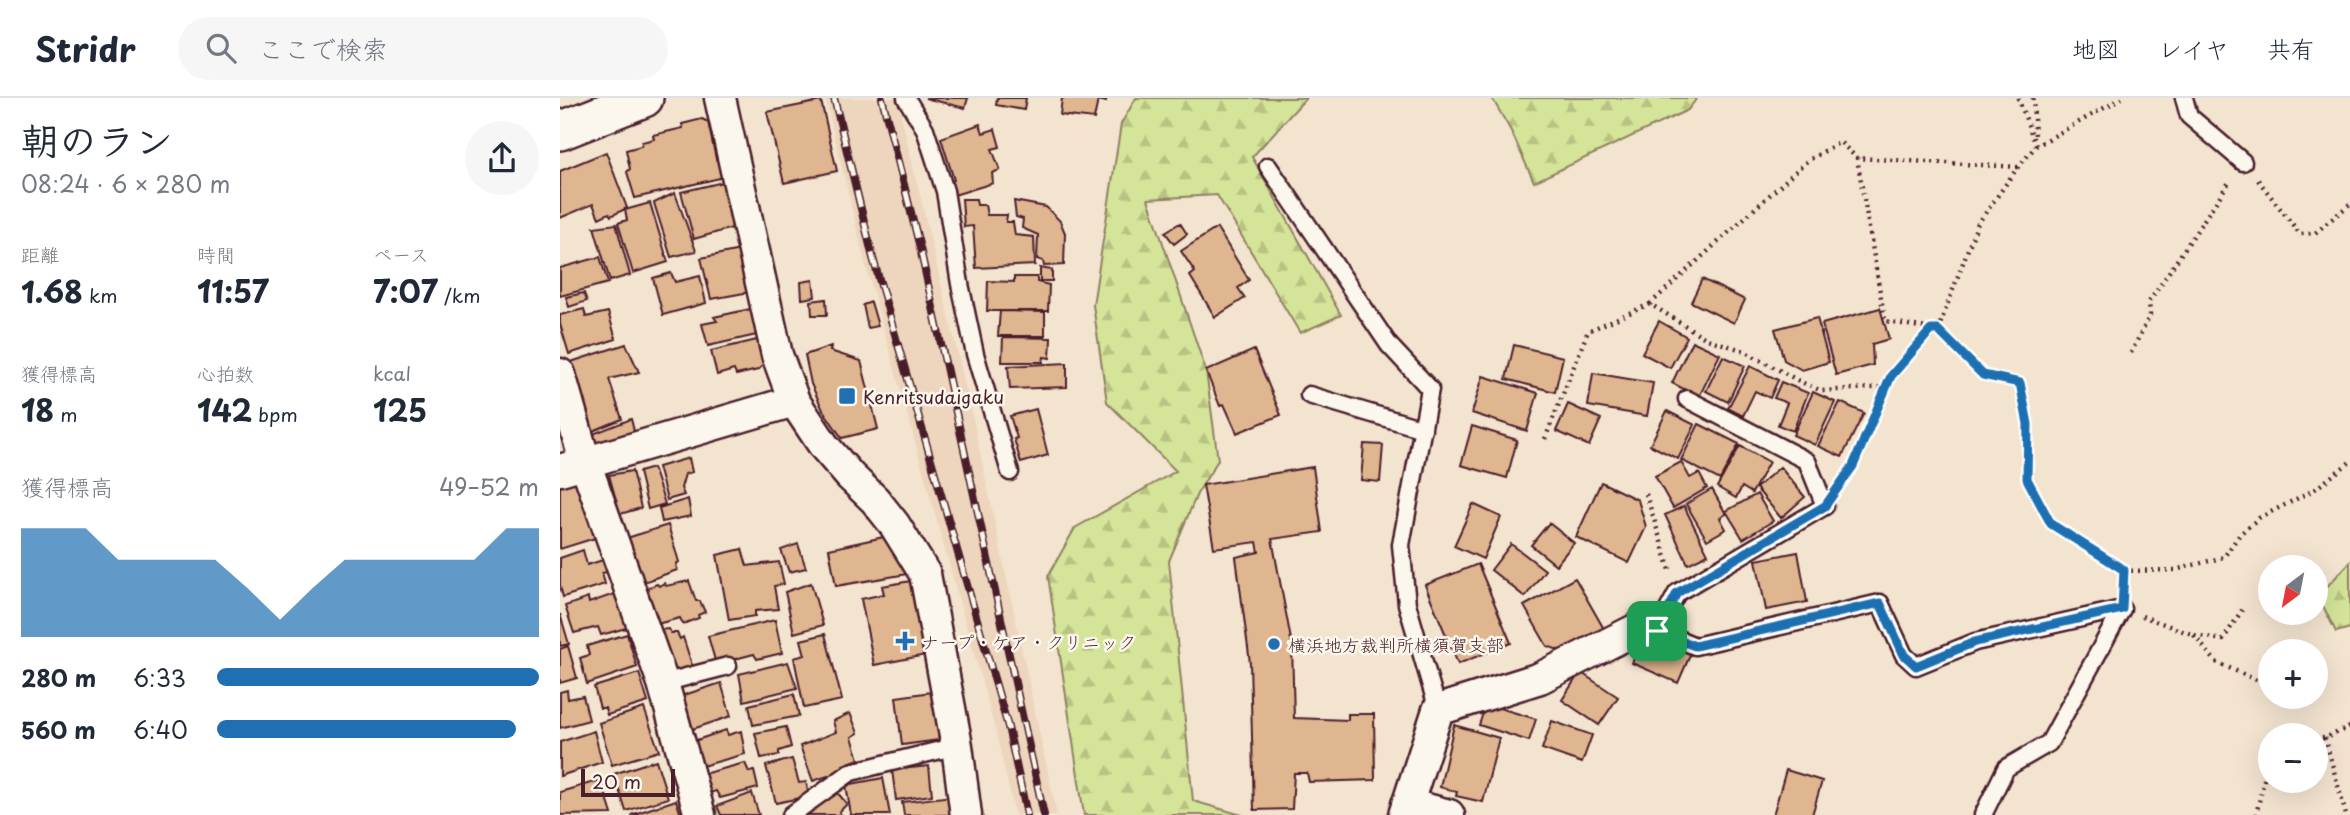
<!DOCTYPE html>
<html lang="ja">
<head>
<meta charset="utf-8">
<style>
  :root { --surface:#fff; --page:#f6f6f7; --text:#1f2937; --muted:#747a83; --line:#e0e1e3; --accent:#1f6fb2 }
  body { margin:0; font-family:"Playpen Sans","Klee One",sans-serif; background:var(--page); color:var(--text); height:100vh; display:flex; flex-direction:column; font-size:26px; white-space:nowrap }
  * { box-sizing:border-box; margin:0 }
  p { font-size:23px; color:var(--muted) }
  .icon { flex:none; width:38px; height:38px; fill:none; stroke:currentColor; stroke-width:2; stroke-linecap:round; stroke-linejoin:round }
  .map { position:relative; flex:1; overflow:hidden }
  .details { display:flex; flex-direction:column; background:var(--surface); width:560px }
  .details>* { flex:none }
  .needle { width:46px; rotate:212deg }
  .tools { position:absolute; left:1698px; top:457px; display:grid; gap:14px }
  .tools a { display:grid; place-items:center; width:70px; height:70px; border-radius:50%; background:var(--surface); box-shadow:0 7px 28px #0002; font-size:35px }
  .scale { position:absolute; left:21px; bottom:18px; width:94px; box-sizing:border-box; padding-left:7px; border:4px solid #4a1f2b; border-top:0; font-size:19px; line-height:24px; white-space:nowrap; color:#4a1f2b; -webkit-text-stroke:5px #fbf7ec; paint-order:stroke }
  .pin { position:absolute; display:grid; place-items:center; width:60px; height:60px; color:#fff; margin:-30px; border-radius:14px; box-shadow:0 4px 10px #0006 }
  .round { display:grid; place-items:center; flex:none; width:74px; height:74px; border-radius:37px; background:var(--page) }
  .overview { display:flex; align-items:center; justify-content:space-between; height:119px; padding:0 21px }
  h1 { font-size:38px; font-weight:700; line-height:52px }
  .figures { display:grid; grid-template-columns:repeat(3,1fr); gap:10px; height:119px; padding:7px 21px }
  .figures div { display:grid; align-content:center }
  .figures b { font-size:30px; font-weight:700 }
  .figures small { font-size:19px; font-weight:400 }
  .figures p { font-size:19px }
  .chart { height:196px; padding:14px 21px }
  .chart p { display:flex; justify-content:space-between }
  .chart svg { width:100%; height:126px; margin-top:7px; fill:var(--accent); opacity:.7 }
  ul { padding:0 21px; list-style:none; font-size:23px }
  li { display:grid; grid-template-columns:112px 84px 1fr; align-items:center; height:52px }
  li i { height:18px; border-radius:9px; background:var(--accent) }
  header { display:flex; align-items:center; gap:42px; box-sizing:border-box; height:98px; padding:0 35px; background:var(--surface); border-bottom:2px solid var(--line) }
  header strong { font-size:33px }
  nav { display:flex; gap:38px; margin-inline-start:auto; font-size:24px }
  .search { width:490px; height:63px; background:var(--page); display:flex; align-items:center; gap:18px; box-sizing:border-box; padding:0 24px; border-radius:38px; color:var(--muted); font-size:26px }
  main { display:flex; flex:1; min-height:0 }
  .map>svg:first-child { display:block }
  .built { fill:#edd6bd }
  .forest { fill:url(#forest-firs); stroke:#8f8262; stroke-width:2 }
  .building { fill:#e0b690; stroke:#4a1f2b; stroke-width:2 }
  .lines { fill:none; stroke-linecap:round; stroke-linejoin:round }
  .service-casing { stroke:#4a1f2b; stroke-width:21 }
  .minor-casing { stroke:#4a1f2b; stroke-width:35 }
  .tertiary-casing { stroke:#4a1f2b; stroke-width:42 }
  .path { stroke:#4a1f2b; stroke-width:4.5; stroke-dasharray:2 5; stroke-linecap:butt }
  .service { stroke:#fbf7ec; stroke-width:16 }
  .minor { stroke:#fbf7ec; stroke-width:30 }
  .tertiary { stroke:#fbf7ec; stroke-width:37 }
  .rail-casing { stroke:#4a1f2b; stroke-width:8 }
  .rail { stroke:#fbf7ec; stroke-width:5; stroke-dasharray:16; stroke-linecap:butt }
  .route-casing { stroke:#fff; stroke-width:14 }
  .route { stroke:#1f6fb2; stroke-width:9 }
  .poi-dot { fill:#1f6fb2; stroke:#fbf7ec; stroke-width:2.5 }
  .labels { text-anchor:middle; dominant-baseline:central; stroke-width:5; stroke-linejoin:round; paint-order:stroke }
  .poi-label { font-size:18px; fill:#4a1f2b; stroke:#fbf7ec; text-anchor:start }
</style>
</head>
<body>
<header>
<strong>Stridr</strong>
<div class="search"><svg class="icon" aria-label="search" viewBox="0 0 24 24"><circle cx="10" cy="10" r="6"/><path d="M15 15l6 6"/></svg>ここで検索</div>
<nav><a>地図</a><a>レイヤ</a><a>共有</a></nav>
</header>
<main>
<section class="details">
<div class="overview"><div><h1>朝のラン</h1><p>08:24 · 6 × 280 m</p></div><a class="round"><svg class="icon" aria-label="share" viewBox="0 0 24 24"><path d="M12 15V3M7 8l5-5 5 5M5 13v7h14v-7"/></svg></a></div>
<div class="figures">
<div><p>距離</p><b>1.68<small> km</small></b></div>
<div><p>時間</p><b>11:57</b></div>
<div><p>ペース</p><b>7:07<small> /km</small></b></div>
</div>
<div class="figures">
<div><p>獲得標高</p><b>18<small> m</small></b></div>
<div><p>心拍数</p><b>142<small> bpm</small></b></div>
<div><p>kcal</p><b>125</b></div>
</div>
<div class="chart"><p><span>獲得標高</span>49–52 m</p>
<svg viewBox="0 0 160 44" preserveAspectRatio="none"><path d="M0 44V6L10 6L20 6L30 17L40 17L50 17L60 17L70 27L80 38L90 27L100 17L110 17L120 17L130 17L140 17L150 6L160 6V44z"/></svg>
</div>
<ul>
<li><b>280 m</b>6:33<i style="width:100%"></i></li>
<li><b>560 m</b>6:40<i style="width:93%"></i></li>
</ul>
</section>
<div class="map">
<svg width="1790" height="717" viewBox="0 0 1790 717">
  <defs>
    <pattern id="forest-firs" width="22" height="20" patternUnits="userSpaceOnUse" patternTransform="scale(1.75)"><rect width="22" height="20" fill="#d4e498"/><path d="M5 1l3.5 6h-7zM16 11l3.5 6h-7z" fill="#b8c383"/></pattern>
  </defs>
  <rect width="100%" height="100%" fill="#f3e4d0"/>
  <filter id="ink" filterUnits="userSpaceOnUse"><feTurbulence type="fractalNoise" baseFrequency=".0143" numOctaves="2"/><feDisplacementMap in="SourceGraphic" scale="14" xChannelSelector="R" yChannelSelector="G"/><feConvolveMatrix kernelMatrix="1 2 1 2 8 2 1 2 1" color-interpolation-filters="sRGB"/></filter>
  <g filter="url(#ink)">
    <path class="built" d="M265 0H337L411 312 497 717H455L435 631 305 165Z"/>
    <path class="forest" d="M576 0H746L692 59 781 217 740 235 657 97 588 101 646 273 658 362 637 396 609 463 633 703 682 717H524L488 478 515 430 616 373 547 304 533 207 561 26Z
      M932 0H1137L1128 12 974 84 951 33Z
      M1790 464V530L1776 534 1758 498Z"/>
    <path class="building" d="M365 0H408L405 10Z
      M437 0H466L464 12 436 7Z
      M502 0H546V4L538 2 534 21 500 17Z
      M261 3 277 73 224 85 207 14Z
      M142 21 148 24 156 61 160 58 164 79 75 100 67 74 70 71 66 52 81 48 82 44 94 41 93 37 123 30 122 26Z
      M420 26 423 35 435 31 440 49 432 51 440 72 432 75 433 85 394 97 390 84 394 82 381 40Z
      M46 54 67 110 51 118 49 115 39 120 33 106 0 120V73Z
      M163 84 172 130 134 141 121 94Z
      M115 95 136 153 111 159 94 105Z
      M402 101H416L417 107H425L427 117H447L446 124H453L455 137 474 139 475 167 416 170 413 128 404 129Z
      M454 103 486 109 500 123 505 135 504 167 484 168 483 163 477 161 478 137 462 130 463 121 456 119Z
      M90 105 108 164 73 175 58 125 67 122 65 112Z
      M620 125 627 136 614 146 605 134Z
      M56 126 70 177 50 183 34 129Z
      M657 130 689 182 678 190 685 200 655 219 630 178 635 174 621 153Z
      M180 152 190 194 151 201 141 160Z
      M40 159 48 185 0 198V170Z
      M480 170 492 172V183H480Z
      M111 175 115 184 140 178 146 205 103 217 93 180Z
      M454 179H477V184L489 187 488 213H427L428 183 454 184Z
      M1142 181 1185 202 1174 225 1131 204Z
      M253 182 255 199 242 201 241 184Z
      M24 195 27 203 9 209 6 199Z
      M266 201 267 217H252L251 203Z
      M311 204 318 228 308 230 303 207Z
      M195 210 201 236 148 248 142 226 157 223 154 219Z
      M1320 210 1329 241 1312 246 1313 267 1276 277 1262 226Z
      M24 211 26 219 48 214 56 241 9 256 0 226V217Z
      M440 213 485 214V238H438Z
      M1257 220 1269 264 1242 272 1224 262 1215 231Z
      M1099 223 1127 239 1110 270 1082 255Z
      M443 239 491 240 490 260 484 259 483 264H442Z
      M201 241 206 264 198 272 176 277 174 272 157 277 151 253Z
      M1132 243 1160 256 1139 299 1112 285Z
      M66 246 79 274 49 281 62 321 33 333 11 264Z
      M954 247 1003 259 995 294 946 281Z
      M271 248 270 253 301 263 318 331 282 340 263 312 251 286 245 257Z
      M694 252 721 317 677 335 664 306 660 308 646 273Z
      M1163 258 1185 268 1168 304 1146 293Z
      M507 265V289L450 291 448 268Z
      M1190 268 1218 282 1210 300 1195 293 1183 318 1168 310Z
      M1033 275 1093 285 1087 318 1028 308Z
      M923 278 978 295 967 333 912 315Z
      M1221 284 1248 295 1233 333 1218 327 1227 305 1214 300Z
      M1253 294 1275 304 1255 347 1233 337Z
      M1280 304 1304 315 1282 359 1258 348Z
      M1008 306 1041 321 1029 348 996 333Z
      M476 311 488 357 461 365 454 341 457 340 450 318Z
      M1107 313 1135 327 1118 361 1090 347Z
      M71 321 75 337 38 349 33 336Z
      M1139 326 1179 346 1160 382 1121 362Z
      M912 328 957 342 947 380 901 367Z
      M804 346 823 347 820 384 801 382Z
      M1180 348 1209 364 1192 395 1182 389 1176 400 1157 389Z
      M129 360 132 374 125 376 121 390 124 397 107 402 98 369Z
      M1121 364 1130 380 1139 375 1147 390 1113 410 1095 378Z
      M753 369 762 434 712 441 732 547 734 620 788 622V616H814L815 682 749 684 747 675H734L732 711 694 712 690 565 676 459 699 454 697 444 654 450 643 387Z
      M1220 369 1245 399 1221 420 1196 390Z
      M93 370 105 406 88 411 79 374Z
      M72 373 81 410 60 416 49 377Z
      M17 383 35 440 0 451V389Z
      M1041 384 1078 402 1086 429 1069 465 1016 439Z
      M1152 391 1166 416 1160 420 1166 431 1147 442 1126 406Z
      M1197 396 1213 423 1183 441 1166 413Z
      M128 401 131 418 102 424 99 410Z
      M913 406 941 419 923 461 894 448Z
      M1124 408 1148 456 1128 466 1105 417Z
      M989 425 1014 445 996 467 971 447Z
      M108 427 119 464 116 466 117 472 81 485 67 440Z
      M324 439 347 476 276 488 269 451Z
      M238 446 246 470 229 474 221 452Z
      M951 446 985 472 965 499 931 472Z
      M182 451 187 468 219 464 224 486 214 488 218 511 195 513V518L169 522 157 457Z
      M23 452 27 467 43 462 47 474 42 475 45 486 3 499 0 488V460Z
      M1238 454 1247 504 1206 512 1196 462Z
      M918 466 951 545 898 566 865 487Z
      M1015 480 1044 531 1004 554 987 548 964 508Z
      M129 483 136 503H140L145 514 138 517 139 520 123 526 120 520 93 527 82 492 97 486 99 488 104 485 106 488Z
      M351 483 366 557 314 567 301 501 324 496 322 488Z
      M251 485 263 527 234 535 225 494Z
      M57 495 66 530 41 537 38 529 14 535 5 508 28 500 29 505Z
      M0 516 9 546 0 548Z
      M215 522 222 555 197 561 194 556 156 566 148 538Z
      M109 531 111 535H117L120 541 123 539 133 570 112 577 95 532Z
      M1085 535 1131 555 1118 585 1072 565Z
      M67 536 77 569 27 586 20 560 29 557 27 548Z
      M265 536 282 602 244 610 234 560 245 557 241 542Z
      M8 548 17 580 0 585V551Z
      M228 564 237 590 184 603 179 576Z
      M1020 574 1058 599 1039 627 1002 602Z
      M79 575 88 604 47 617 45 610H40L34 589Z
      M161 585 171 618 130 632 121 598Z
      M7 592 8 601 23 598 29 622 0 630V594Z
      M372 594 379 642 342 647 336 599Z
      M234 596 239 618 193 627 189 607Z
      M926 606 976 621 969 643 919 627Z
      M84 610 99 653 52 667 39 625Z
      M290 615 298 635 292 639 299 661 283 667 286 672 253 683 240 648 276 634 273 623Z
      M992 623 1032 637 1022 665 982 651Z
      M894 627 939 640 923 704 896 698 897 694 880 689Z
      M226 629 231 649 219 653V657L201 660 195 635Z
      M166 632 168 637 181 633 185 656 142 668 134 643Z
      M34 633 42 664 0 678V644Z
      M232 661 239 685 246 684 249 698 216 705 206 668Z
      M96 662 108 700 66 713 54 676Z
      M185 665 189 674 194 673 198 690 160 700 156 693 149 695 143 676Z
      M369 668 372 697 336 702 332 672Z
      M1226 672 1262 683 1252 717H1213Z
      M323 680 330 717H291L286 687Z
      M41 682 52 716 0 717V694Z
      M276 693 287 706 279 714 281 717H243Z
      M192 695 199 717H161L157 708Z
      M392 698 394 717H344L342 704Z
      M116 702 121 717H71Z"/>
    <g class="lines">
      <defs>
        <path id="service" d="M346 0 365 31 385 93 400 186 415 256 450 374
          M1624 0 1629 18 1683 64
          M708 68 829 247 870 291 841 447 847 506 878 612
          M749 297 863 331
          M1127 301 1247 363 1265 408 1117 495 1097 532 1135 548 1320 505 1344 557 1356 568 1415 544 1562 511
          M103 585 168 568
          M231 717 291 674 397 648
          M1423 717 1446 670 1489 645 1562 511"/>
        <path id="minor" d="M160 0 217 257 234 303 264 348 290 378 315 402 334 426 365 476 397 648 406 717
          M0 276 25 364 103 585 140 717
          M0 372 234 303
          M847 706 889 717
          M844 717 878 612 980 580 1077 531 1097 532"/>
        <path id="tertiary" d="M0 33 84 0"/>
      </defs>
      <use href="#service" class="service-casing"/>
      <use href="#minor" class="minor-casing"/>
      <use href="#tertiary" class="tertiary-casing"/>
      <path class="path" d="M1458 0 1476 48
        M1473 0 1475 40
        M1458 69 1297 60 1325 223 1378 232 1423 277 1460 285 1468 326 1467 381 1491 426 1564 473 1563 488
        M1698 82 1740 136 1755 135 1790 106
        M1090 206 1247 63 1280 44 1297 60
        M1378 232 1417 127 1458 69 1476 48 1562 0
        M1571 255 1590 217 1589 204 1670 83
        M985 341 1028 233 1090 206 1147 241 1182 252 1241 284 1262 293 1326 289
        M1280 386 1293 368 1331 278 1370 232
        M1086 396 1110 472
        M1564 473 1615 472 1664 459 1680 436 1699 420 1754 392 1790 364
        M1582 518 1634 537 1663 542 1682 512
        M1634 537 1656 564 1703 585
        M1765 640 1786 717
        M1755 641 1765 640 1790 629
        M1696 717 1710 656"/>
      <use href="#service" class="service"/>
      <use href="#minor" class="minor"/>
      <use href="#tertiary" class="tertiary"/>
      <defs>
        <path id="rail" d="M274 0 313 160 448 629 467 717
          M322 0 360 150 484 717"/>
      </defs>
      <use href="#rail" class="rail-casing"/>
      <use href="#rail" class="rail"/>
    </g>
  </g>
  <g class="lines" filter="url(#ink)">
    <defs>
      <path id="route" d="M1371 232H1378L1423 277 1460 285 1468 326 1467 381 1491 426 1564 472 1562 511 1415 544 1356 568 1344 557 1320 505 1135 548 1097 533 1117 495 1265 408 1293 368 1331 278Z"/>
    </defs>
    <use href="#route" class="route-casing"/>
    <use href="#route" class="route"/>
  </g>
  <g class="poi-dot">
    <rect x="278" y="289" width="18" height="18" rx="3.5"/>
    <path d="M341.5 532.5h7v7h7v7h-7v7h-7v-7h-7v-7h7z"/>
    <circle cx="714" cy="546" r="7"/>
  </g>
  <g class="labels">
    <g class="poi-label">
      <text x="303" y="298">Kenritsudaigaku</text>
      <text x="361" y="543">ナープ・ケア・クリニック</text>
      <text x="728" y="546">横浜地方裁判所横須賀支部</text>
    </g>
  </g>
</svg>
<div class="tools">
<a><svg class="needle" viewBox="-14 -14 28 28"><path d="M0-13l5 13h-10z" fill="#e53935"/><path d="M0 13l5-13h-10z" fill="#747a83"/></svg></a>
<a>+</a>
<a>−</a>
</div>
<div class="scale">20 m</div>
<div class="pin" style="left:1097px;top:533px;background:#1e9e55"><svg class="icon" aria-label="arrive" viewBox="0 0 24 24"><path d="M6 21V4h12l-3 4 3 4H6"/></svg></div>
</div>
</main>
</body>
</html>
